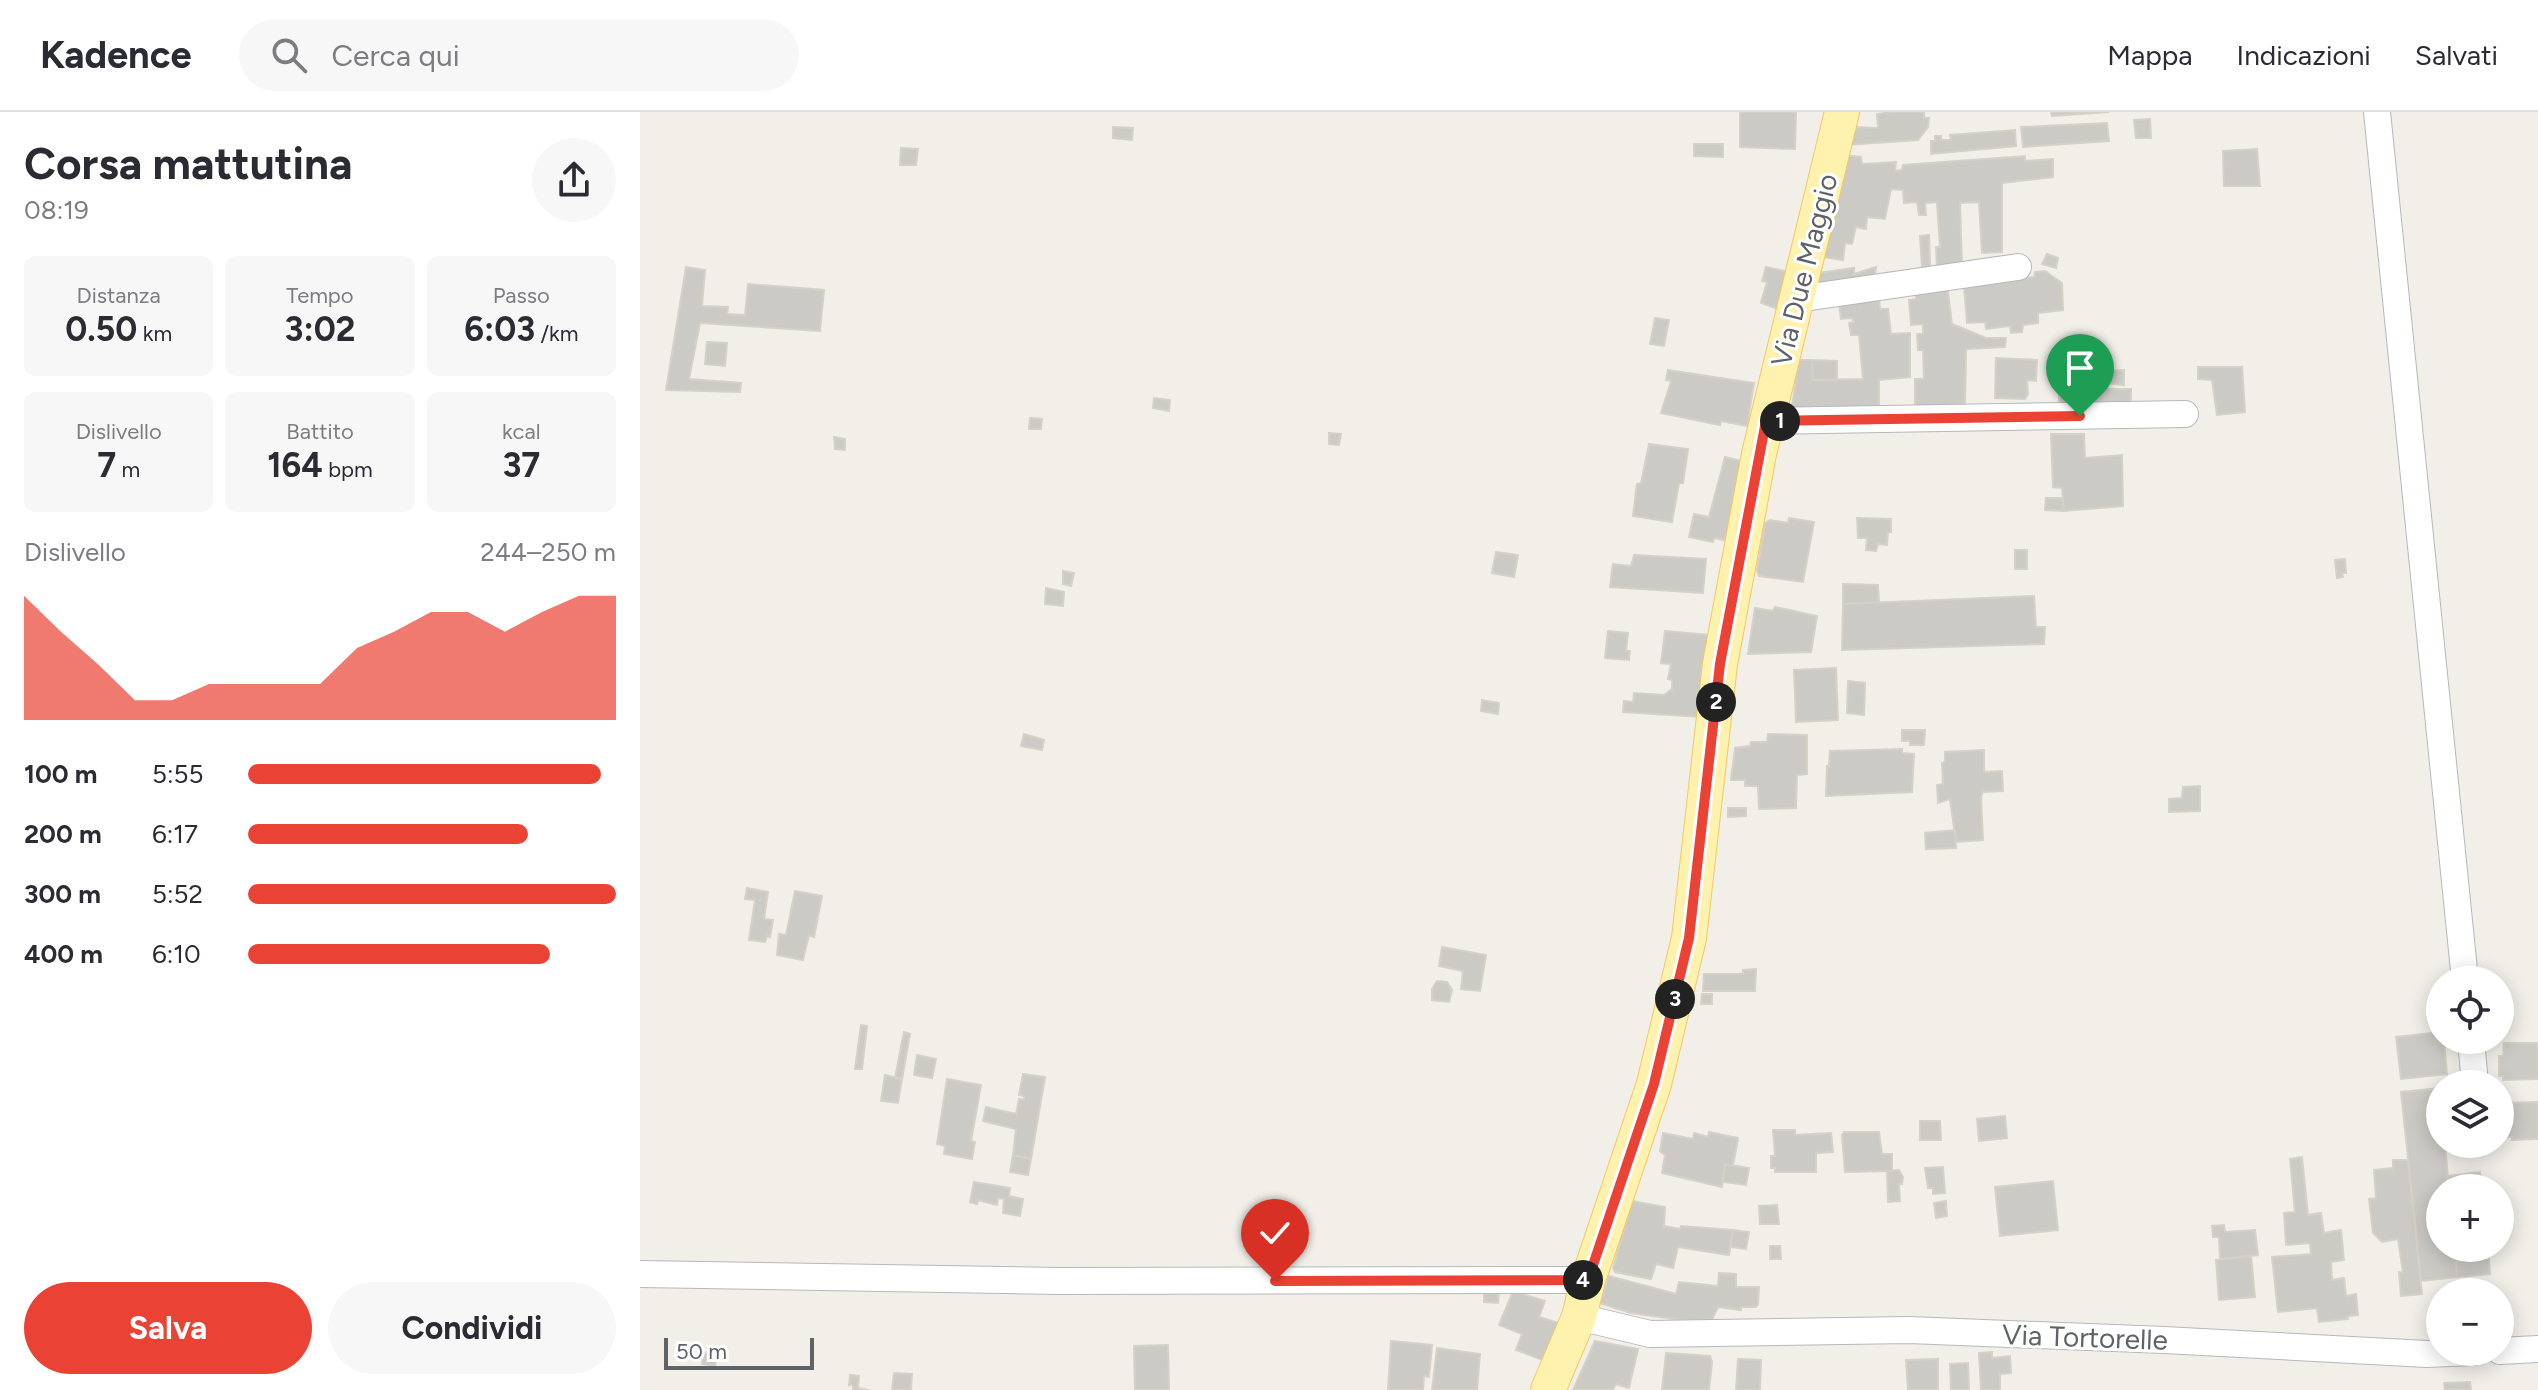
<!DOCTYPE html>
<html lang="it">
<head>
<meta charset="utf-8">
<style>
  :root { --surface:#fff; --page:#f7f7f7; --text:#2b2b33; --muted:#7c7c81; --line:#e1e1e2; --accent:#ea4335 }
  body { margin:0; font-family:Figtree,sans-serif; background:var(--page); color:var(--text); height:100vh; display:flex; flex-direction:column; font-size:30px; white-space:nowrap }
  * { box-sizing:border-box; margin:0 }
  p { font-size:26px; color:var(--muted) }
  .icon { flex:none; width:44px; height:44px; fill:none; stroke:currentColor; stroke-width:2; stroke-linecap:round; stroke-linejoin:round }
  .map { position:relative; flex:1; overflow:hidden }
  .sheet { display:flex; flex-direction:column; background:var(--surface); width:640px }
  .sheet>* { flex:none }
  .fabs { position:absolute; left:1786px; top:854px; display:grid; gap:16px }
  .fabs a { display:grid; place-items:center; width:88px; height:88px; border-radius:50%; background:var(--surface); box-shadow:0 4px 20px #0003; font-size:40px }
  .scale { position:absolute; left:24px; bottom:20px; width:150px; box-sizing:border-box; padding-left:8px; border:4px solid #5f6368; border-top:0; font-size:22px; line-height:28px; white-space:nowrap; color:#5f6368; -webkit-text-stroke:6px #fff; paint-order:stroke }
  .pin { position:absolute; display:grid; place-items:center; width:68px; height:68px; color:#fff; margin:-82px -34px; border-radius:50% 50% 50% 0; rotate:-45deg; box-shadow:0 0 8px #0007 }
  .pin .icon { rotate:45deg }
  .km { position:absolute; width:40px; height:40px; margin:-20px; border-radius:50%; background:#222; color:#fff; font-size:22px; line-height:40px; text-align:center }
  .round { display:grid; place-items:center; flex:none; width:84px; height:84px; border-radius:42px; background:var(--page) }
  .head { display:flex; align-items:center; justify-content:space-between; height:136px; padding:0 24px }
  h1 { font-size:44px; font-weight:700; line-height:60px }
  .metrics { display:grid; grid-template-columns:repeat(3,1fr); gap:12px; height:136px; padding:8px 24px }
  .metrics div { display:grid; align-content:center; border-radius:12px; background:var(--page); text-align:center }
  .metrics b { font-size:34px; font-weight:700 }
  .metrics small { font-size:22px; font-weight:400 }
  .metrics p { font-size:22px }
  .chart { height:224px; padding:16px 24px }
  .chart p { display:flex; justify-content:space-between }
  .chart svg { width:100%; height:144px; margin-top:8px; fill:var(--accent); opacity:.7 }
  .cta { display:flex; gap:16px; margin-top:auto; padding:16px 24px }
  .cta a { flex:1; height:92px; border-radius:48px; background:var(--accent); color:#fff; font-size:32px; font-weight:700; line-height:92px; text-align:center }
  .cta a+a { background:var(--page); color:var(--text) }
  ul { padding:0 24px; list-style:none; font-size:26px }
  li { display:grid; grid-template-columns:128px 96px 1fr; align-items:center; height:60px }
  li i { height:20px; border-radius:10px; background:var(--accent) }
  header { display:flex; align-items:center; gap:48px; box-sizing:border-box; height:112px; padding:0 40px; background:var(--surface); border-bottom:2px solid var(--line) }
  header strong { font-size:38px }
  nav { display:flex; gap:44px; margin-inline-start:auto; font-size:28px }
  .search { width:560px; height:72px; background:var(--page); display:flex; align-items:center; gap:20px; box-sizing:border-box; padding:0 28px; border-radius:44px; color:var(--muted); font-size:30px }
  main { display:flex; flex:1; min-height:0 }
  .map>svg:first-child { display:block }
  .building { fill:#cccac5; stroke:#d6d1c6; stroke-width:2 }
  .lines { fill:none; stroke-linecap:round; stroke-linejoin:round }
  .minor-casing { stroke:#b5b8bc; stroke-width:28 }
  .major-casing { stroke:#f2c960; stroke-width:36 }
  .minor { stroke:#fff; stroke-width:26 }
  .major { stroke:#fff2af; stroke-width:34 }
  .route-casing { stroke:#fff; stroke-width:16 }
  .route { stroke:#ea4335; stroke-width:10 }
  .labels { text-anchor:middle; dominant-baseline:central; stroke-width:6; stroke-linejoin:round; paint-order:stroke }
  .street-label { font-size:28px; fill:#5f6368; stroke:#fff }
</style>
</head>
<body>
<header>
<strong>Kadence</strong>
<div class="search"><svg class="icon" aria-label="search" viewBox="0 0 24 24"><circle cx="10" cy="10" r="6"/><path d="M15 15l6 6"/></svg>Cerca qui</div>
<nav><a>Mappa</a><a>Indicazioni</a><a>Salvati</a></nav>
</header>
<main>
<section class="sheet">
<div class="head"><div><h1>Corsa mattutina</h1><p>08:19</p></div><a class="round"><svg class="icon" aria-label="share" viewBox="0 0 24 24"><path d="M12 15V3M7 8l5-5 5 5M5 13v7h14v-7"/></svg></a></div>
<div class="metrics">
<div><p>Distanza</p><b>0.50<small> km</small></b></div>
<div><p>Tempo</p><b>3:02</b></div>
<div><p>Passo</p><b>6:03<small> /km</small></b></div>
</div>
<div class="metrics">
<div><p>Dislivello</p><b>7<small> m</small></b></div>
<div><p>Battito</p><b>164<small> bpm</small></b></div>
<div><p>kcal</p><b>37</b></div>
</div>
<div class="chart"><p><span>Dislivello</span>244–250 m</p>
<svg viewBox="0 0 160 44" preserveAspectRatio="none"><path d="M0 44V6L10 17L20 27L30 38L40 38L50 33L60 33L70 33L80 33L90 22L100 17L110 11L120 11L130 17L140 11L150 6L160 6V44z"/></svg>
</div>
<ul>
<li><b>100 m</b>5:55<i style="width:96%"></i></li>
<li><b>200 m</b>6:17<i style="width:76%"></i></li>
<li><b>300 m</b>5:52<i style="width:100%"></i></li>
<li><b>400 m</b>6:10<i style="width:82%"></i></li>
</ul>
<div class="cta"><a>Salva</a><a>Condividi</a></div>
</section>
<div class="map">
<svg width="1898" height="1278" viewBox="0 0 1898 1278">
  <rect width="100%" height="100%" fill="#f1efe8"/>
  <path class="building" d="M1100 0H1156L1155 37 1100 35Z
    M1252 0H1284V6H1289L1288 15 1278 28 1207 33 1213 15 1238 16 1237 2Z
    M1411 0H1469L1412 4Z
    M1510 7 1511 26H1496L1494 8Z
    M1467 11 1469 29 1383 35 1381 15Z
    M473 15 493 16 492 28 473 26Z
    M1375 18 1376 34 1291 42V29H1295V24H1301V28H1311L1310 23Z
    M1054 32H1083V45L1054 44Z
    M261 36 278 37 276 53H260Z
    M1617 37 1620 74H1584L1583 39Z
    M1202 43 1221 45 1222 52 1256 50 1255 59 1262 58 1263 53 1385 44V49L1413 47V65L1362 71V140L1342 141 1339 90 1320 91 1322 153 1297 157 1296 135H1300L1297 90 1285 91 1286 103H1279L1277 90 1264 91 1263 78 1251 77 1245 107 1227 105 1226 117 1216 115 1212 132 1205 131 1203 148 1183 145Z
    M1289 123 1290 154 1282 155 1280 124Z
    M1407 142 1418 146 1416 156 1402 152Z
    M46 155 65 158 62 194 88 195 87 202 105 203 108 172 184 178 180 219 60 211 49 267 101 271 100 280 26 278Z
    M1126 155 1149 160 1140 198 1121 191 1127 170 1122 169Z
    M1236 155 1235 164 1170 174 1172 162 1214 156V162Z
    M1405 159 1422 171 1423 198 1398 201V211L1383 213 1382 220 1371 221 1370 214 1346 217 1345 210 1327 211 1324 175 1394 165 1395 160Z
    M1307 172 1312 212 1346 226H1366L1365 235 1326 237 1325 294 1278 296 1275 293V267H1284L1283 238H1278L1277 222H1283V212L1271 213 1269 188 1276 187 1275 173Z
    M1239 186 1240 197H1248L1251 222 1270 221V265L1239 268V298L1154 299 1152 295 1159 248H1172L1173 268 1223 267 1219 223H1211L1209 211 1214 210 1212 206 1201 207 1199 192Z
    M1015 206 1029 208 1024 234 1010 232Z
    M67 230 87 231 85 254 65 252Z
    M1356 246 1397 248 1396 269 1387 268 1388 282 1385 287 1355 286Z
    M1172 248 1197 249V269L1173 268Z
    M1558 255H1602L1605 300 1577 303 1572 268 1558 267Z
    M1028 258 1114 271 1107 314 1081 309 1080 313 1021 301 1031 269 1026 268Z
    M1484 258V273L1459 270V259Z
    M1428 265 1454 266V277H1491V300L1419 301V281H1428Z
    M514 286 530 288 529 299 513 296Z
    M390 306 402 307 401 317H389Z
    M689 321 701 322 699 333 689 332Z
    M1411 322H1444L1445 346 1482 343 1483 394 1424 399 1422 376 1413 375Z
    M194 325 205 327V338L195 337Z
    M1009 332 1048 337 1043 371H1039L1032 410 993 404 997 372 1001 371Z
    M1085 345 1105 350 1089 421 1087 420 1084 428 1074 426 1073 430 1049 425 1054 402 1069 405Z
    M1406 386H1422L1424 399 1405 398Z
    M1149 406 1174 410 1163 470 1119 464 1117 459 1125 411 1130 408 1148 411Z
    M1217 406 1251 407V420H1248L1247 433 1238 432 1236 439 1226 438 1227 426H1218Z
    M1375 438H1387V457H1375Z
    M856 440 878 443 874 465 852 461Z
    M994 443 1066 447 1063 481 970 475 973 452 991 454Z
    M1705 447 1706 461H1702L1703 465 1697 466 1695 448Z
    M423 459 434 461 431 474 423 472Z
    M1203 472 1238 473 1239 490 1203 492Z
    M406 476 424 480 423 494 405 492Z
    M1394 484 1396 515H1405L1404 532 1202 538 1203 492Z
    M1135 495 1177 504 1171 540 1108 542 1115 496 1133 499Z
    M968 519 988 521 986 539H990L989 548 965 546Z
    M1025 519 1069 523 1062 605 983 600 984 589 993 590 994 581 1024 583 1032 577V568L1028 567 1031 552 1021 551Z
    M1196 556 1198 608 1156 610 1154 558Z
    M1208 569 1225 571 1224 603 1207 601Z
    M842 588 859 591 858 602 841 599Z
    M1262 618H1285L1284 633H1270V629H1262Z
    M384 622 404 628 402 638 381 634Z
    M1128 622 1167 623V662L1157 663 1156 696 1119 697 1118 674H1105V668H1091L1095 636 1110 634 1111 630H1127Z
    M1262 637V641L1274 642 1272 680 1186 684 1187 654H1189L1190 639Z
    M1344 638V660L1362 659 1363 679 1343 680 1341 684 1343 728 1316 730 1310 687 1298 691 1297 673 1303 672 1302 651 1305 650V640Z
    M1560 674V699L1529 700V687L1542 686 1543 675Z
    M1088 696H1106V704L1088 705Z
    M1315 718 1316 736 1286 737 1285 721Z
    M107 776 128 780 124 807 133 808 130 825 127 824 125 830 109 828 115 788 105 787Z
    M155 779 182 784 174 825 169 823 163 848 137 843 139 822 146 823Z
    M802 835 846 843 840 879 821 877 823 859 799 854Z
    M1116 857 1115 879H1063L1064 862H1103V858Z
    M797 869 807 870 812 878 809 890 792 888V877Z
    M1062 882H1072V892H1061Z
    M221 913 227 914 222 957H215Z
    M264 920 270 922 262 967 255 966Z
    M1800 920V928H1804L1807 962 1761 967 1756 925Z
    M1864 931H1898V967L1863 968V964H1859V944H1863Z
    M277 943 296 947 292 966 274 963Z
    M383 962 405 965 391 1047 373 1043 376 1017 343 1009 346 995 376 1002 379 987 384 988V984L379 983Z
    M245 963 262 967 258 991 241 989Z
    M307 967 341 973 331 1029 335 1030 332 1047 304 1042 305 1034 297 1032Z
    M1800 976V1032H1805L1809 1076H1800V1136H1815L1817 1165 1781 1169 1761 980Z
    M1898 990V1027L1872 1028V1025H1867L1865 991Z
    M1365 1004 1367 1026 1339 1029 1337 1007Z
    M1280 1009H1300L1301 1028H1280Z
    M1133 1018H1155V1023L1191 1021 1193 1040 1176 1041V1060H1135V1056H1131V1044H1135Z
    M1069 1020 1098 1026 1093 1054 1085 1052 1082 1075 1022 1061 1025 1043 1020 1039 1023 1021 1053 1027 1054 1021 1068 1025Z
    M1204 1020H1239L1242 1042H1252V1059L1205 1060 1202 1023Z
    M373 1043 391 1047 388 1063 370 1060Z
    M1662 1045 1668 1103 1681 1101 1684 1121 1701 1118 1704 1148 1691 1150 1692 1168 1704 1166 1706 1184 1716 1182 1718 1203 1707 1204 1708 1207 1679 1210 1677 1196 1638 1200 1632 1145 1671 1142 1670 1131 1646 1133 1644 1101 1655 1100 1650 1047Z
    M1753 1048H1768L1782 1182 1761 1184 1759 1160 1763 1161 1758 1127 1742 1130 1733 1121 1729 1087 1736 1086 1734 1058 1753 1056Z
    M1085 1052 1109 1056 1106 1073 1083 1070Z
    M1303 1055 1305 1081 1293 1082V1076H1288L1285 1056Z
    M1259 1058 1263 1065 1262 1072H1259L1260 1089 1248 1090 1247 1059Z
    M1840 1060 1842 1076H1809L1807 1064Z
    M1413 1069 1418 1118 1360 1124 1355 1075Z
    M334 1070 370 1076 369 1084 383 1087 380 1104 363 1101 364 1087 358 1086 357 1093 338 1088 337 1092 330 1090Z
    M992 1089 1025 1095 1024 1114 1040 1117 1041 1114 1093 1118 1089 1143 1038 1135 1033 1156 1016 1152 1011 1167 975 1160 973 1156Z
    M1306 1089 1307 1104 1296 1106 1294 1091Z
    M1137 1093 1139 1112H1120L1119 1094Z
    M1584 1113 1585 1120 1615 1118 1618 1143 1580 1147 1579 1125H1573L1572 1114Z
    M1093 1118 1109 1120 1106 1137 1090 1135Z
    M1130 1134H1140L1141 1147H1130Z
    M1815 1136H1848L1850 1162 1817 1165Z
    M1611 1144 1615 1185 1579 1188 1576 1148Z
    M1079 1161 1096 1162V1175H1119L1118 1192 1116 1195H1101V1198L1078 1195 1072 1208H1042L991 1201 960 1191 969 1164 1036 1182 1039 1170 1078 1174Z
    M844 1179H859L858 1191 844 1190Z
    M873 1179 905 1189 899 1205 918 1211 905 1249 876 1238 882 1222 859 1213Z
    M751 1229 792 1233 789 1265 784 1264 783 1278H748Z
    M955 1229 998 1237 989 1276 976 1272 973 1278H933Z
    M528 1233 529 1278H495L494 1234Z
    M797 1236 840 1242 837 1278H792Z
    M64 1240 77 1242 75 1254 62 1252Z
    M1352 1240V1246L1370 1244 1371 1261 1360 1262V1278H1341L1339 1241Z
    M1026 1241 1070 1244 1072 1250 1069 1278H1022Z
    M1098 1247 1121 1248 1120 1278H1096Z
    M1298 1247V1278H1268L1266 1248Z
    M1328 1251 1329 1278H1311L1310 1252Z
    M254 1261 272 1262 271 1278H252Z
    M210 1263 219 1264 218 1276 229 1278H213V1273H209Z
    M1830 1270 1831 1278H1805L1804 1271Z"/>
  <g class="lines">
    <defs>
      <path id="minor" d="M1737 0 1825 868
        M1157 187 1378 155
        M1126 309 1545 302
        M1831 928 1835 972
        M0 1162 420 1169 948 1168
        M939 1205 1010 1222 1269 1218 1524 1228 1787 1242 1833 1240
        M1860 1239 1898 1237"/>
      <path id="major" d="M908 1278 939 1205 948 1168 1014 972 1049 826 1080 552 1119 342 1202 0"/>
    </defs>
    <use href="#minor" class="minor-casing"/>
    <use href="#major" class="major-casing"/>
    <use href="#minor" class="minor"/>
    <use href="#major" class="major"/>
  </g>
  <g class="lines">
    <defs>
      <path id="route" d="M635 1169 948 1168 1014 972 1049 826 1080 552 1126 309 1440 304"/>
    </defs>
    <use href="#route" class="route-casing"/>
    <use href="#route" class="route"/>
  </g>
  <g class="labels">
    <g class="street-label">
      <text transform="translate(1164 158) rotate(-76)">Via Due Maggio</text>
      <text transform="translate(1445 1225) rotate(2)">Via Tortorelle</text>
    </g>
  </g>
</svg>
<div class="fabs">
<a><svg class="icon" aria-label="locate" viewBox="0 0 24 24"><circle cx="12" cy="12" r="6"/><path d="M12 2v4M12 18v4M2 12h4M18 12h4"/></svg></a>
<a><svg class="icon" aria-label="layers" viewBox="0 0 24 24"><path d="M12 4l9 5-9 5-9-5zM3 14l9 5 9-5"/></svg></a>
<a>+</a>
<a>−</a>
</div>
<div class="scale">50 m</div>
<div class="pin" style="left:1440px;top:304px;background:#1e9e55"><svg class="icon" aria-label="arrive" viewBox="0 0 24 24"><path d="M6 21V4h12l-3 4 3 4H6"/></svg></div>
<div class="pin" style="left:635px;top:1169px;background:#d93025"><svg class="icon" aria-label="check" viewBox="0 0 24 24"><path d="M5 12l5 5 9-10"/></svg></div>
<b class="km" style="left:1140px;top:309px">1</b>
<b class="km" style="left:1076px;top:590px">2</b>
<b class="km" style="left:1035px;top:887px">3</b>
<b class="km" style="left:943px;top:1168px">4</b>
</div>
</main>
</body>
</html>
